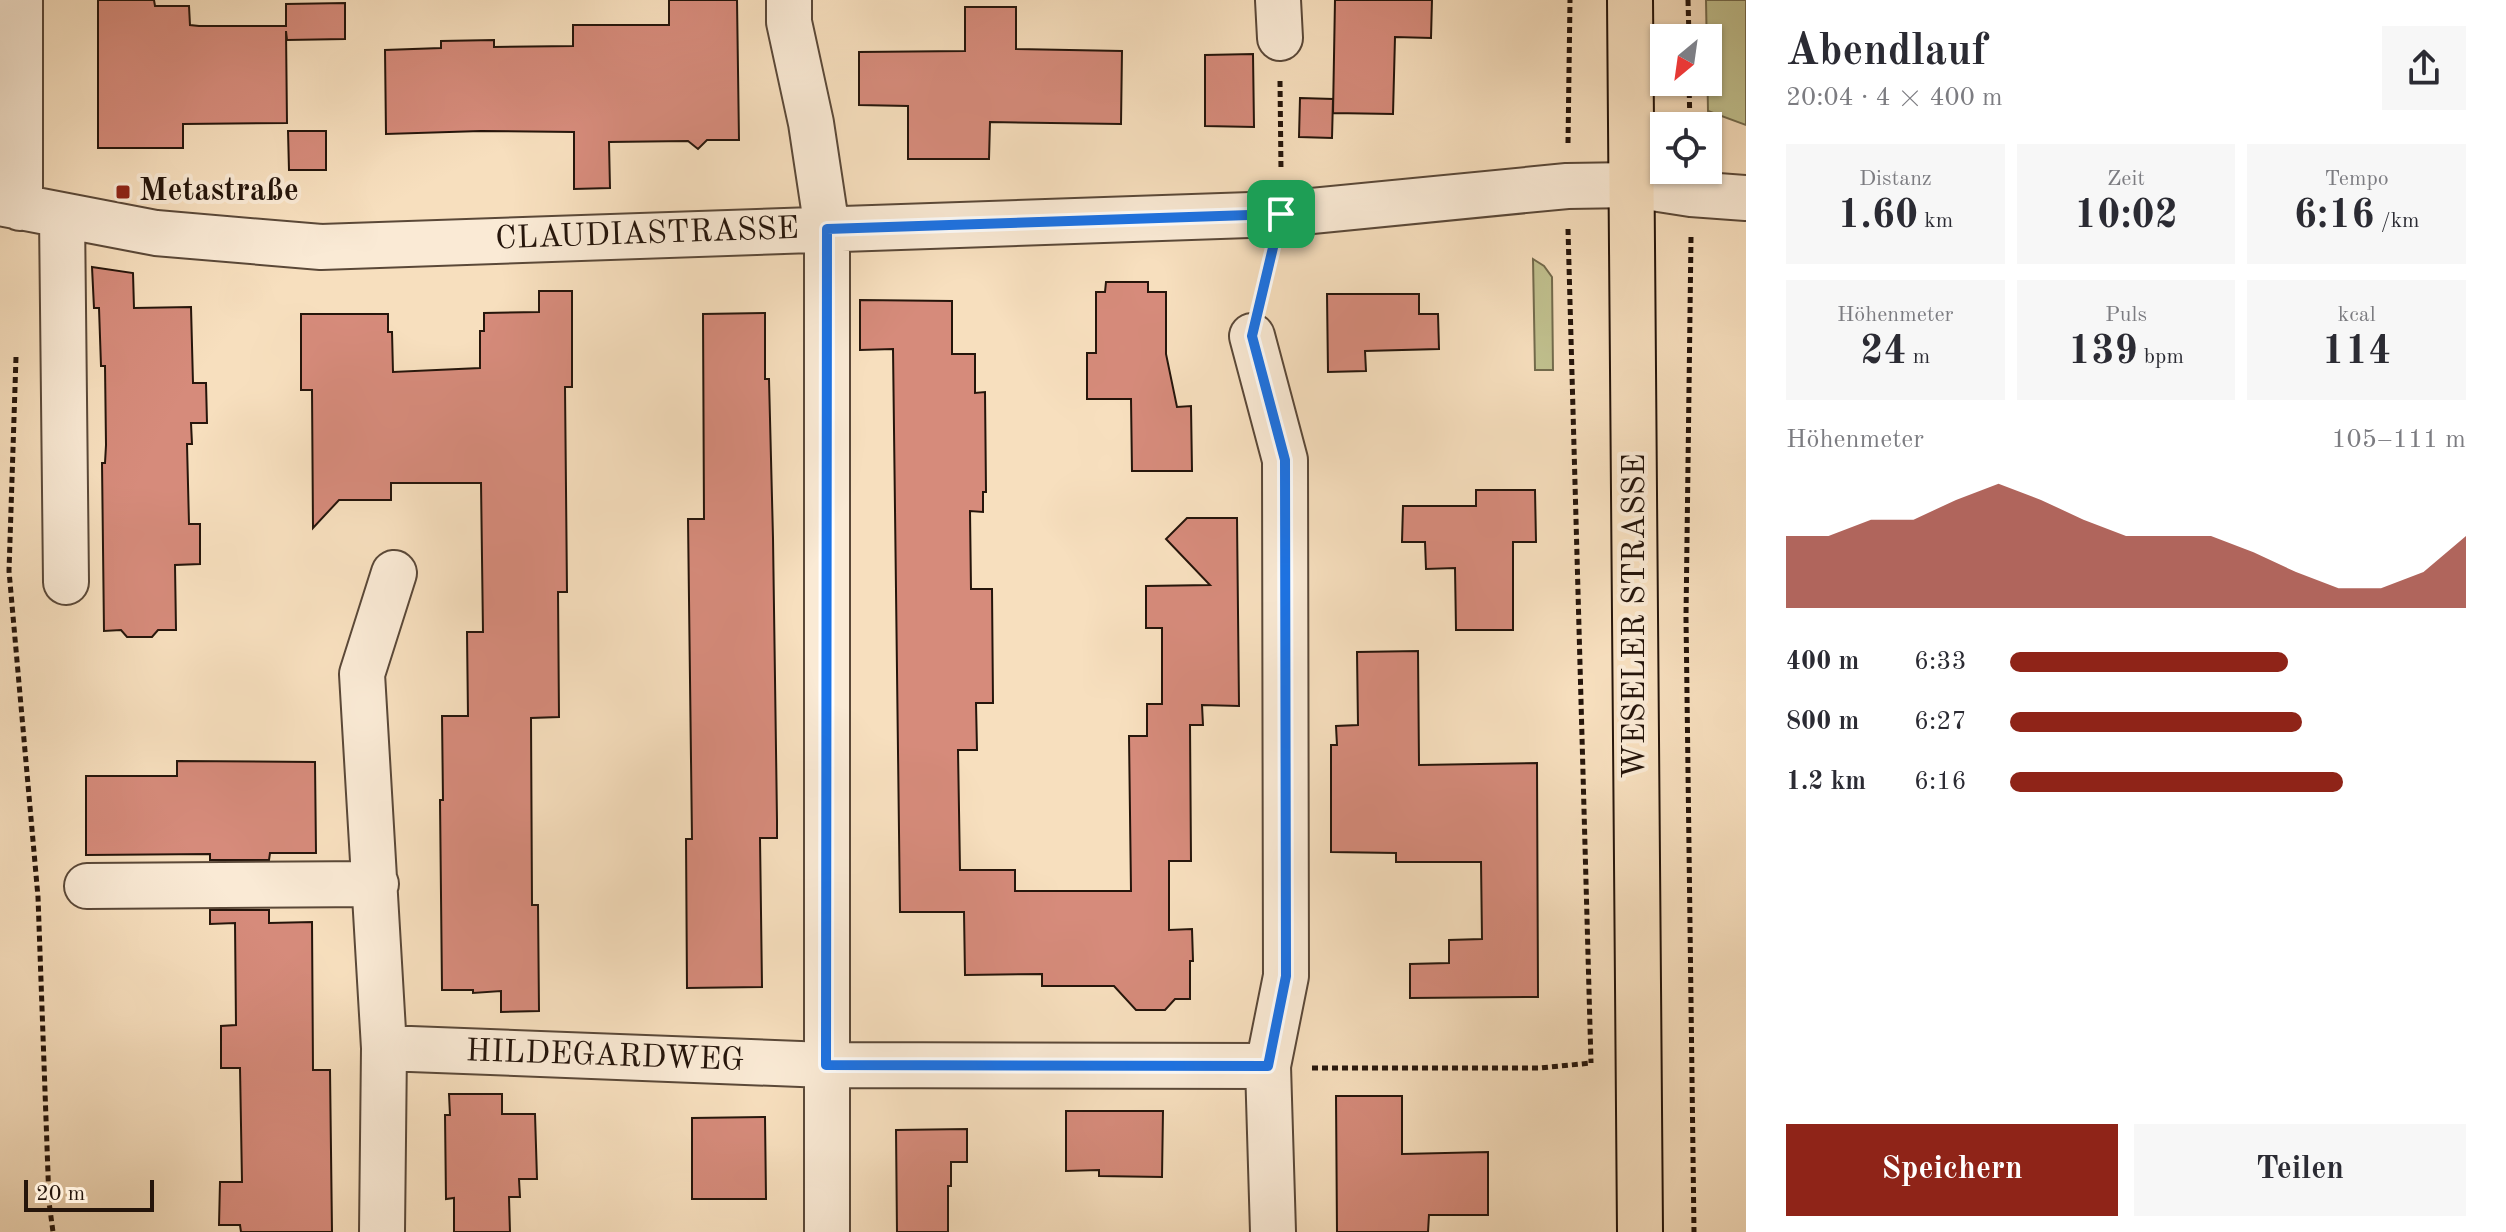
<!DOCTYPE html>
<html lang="de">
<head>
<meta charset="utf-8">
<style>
  :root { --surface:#fff; --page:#f7f7f7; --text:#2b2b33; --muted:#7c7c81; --accent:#8f2418 }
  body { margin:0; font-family:"Old Standard TT",serif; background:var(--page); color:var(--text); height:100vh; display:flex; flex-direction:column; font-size:30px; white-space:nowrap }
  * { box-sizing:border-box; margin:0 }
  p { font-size:26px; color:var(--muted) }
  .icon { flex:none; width:44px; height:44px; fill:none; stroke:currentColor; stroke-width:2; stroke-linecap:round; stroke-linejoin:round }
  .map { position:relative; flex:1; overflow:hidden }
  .sheet { display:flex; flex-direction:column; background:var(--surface); width:760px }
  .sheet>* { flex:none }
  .needle { width:52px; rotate:209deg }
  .tools { position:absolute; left:1650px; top:24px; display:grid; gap:16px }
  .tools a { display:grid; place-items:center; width:72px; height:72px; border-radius:0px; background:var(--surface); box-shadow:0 2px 6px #0004; font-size:40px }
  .scale { position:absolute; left:24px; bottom:20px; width:130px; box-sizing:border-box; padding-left:8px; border:4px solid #25150b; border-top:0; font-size:22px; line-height:28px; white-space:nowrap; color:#25150b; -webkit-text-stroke:6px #faead5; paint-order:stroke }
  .pin { position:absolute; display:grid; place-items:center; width:68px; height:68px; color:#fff; margin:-34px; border-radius:16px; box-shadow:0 4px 12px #0006 }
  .round { display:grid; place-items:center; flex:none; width:84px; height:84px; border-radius:0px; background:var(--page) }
  .overview { display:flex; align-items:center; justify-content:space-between; height:136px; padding:0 40px }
  h1 { font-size:44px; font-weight:700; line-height:60px }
  .figures { display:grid; grid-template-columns:repeat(3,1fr); gap:12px; height:136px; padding:8px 40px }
  .figures div { display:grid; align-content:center; border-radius:0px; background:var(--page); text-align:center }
  .figures b { font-size:40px; font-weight:700 }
  .figures small { font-size:22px; font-weight:400 }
  .figures p { font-size:22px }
  .chart { height:224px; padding:16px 40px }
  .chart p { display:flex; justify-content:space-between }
  .chart svg { width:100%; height:144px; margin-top:8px; fill:var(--accent); opacity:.7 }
  .primary-button { display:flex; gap:16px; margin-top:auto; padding:16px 40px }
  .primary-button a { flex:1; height:92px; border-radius:0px; background:var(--accent); color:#fff; font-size:32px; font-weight:700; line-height:92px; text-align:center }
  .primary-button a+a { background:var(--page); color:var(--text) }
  ul { padding:0 40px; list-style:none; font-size:26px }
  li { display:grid; grid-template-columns:128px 96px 1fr; align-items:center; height:60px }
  li i { height:20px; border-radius:10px; background:var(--accent) }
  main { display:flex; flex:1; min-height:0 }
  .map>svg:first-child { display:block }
  .green { fill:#c1c18f; stroke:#736b4d; stroke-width:2 }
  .building { fill:#d68b7b; stroke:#25150b; stroke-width:2 }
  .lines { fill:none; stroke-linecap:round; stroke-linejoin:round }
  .minor-casing { stroke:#5a4838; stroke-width:48 }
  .major-casing { stroke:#25150b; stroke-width:48 }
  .path { stroke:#25150b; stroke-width:5; stroke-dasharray:6 4; stroke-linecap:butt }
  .minor { stroke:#faead5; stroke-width:44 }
  .major { stroke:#f7dfbe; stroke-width:44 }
  .route-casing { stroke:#fff; stroke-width:16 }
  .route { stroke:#1a73e8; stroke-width:10 }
  .poi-dot { fill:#8f2418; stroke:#faead5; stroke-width:3 }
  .labels { text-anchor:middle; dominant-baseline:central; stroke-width:8; stroke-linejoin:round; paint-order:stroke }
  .poi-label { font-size:32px; font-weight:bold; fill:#25150b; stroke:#faead5; text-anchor:start }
  .street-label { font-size:32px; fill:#25150b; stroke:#faead5 }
</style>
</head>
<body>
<main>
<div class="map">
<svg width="1746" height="1232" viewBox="0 0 1746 1232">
  <rect width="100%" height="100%" fill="#f7dfbe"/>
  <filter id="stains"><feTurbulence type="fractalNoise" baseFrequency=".0025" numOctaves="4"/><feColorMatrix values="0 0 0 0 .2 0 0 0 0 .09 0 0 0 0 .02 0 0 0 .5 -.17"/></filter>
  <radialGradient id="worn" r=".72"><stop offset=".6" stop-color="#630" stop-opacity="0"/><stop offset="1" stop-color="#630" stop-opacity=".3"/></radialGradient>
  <path class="green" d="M1706 0H1746V125L1708 111Z
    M1533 259 1544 266 1552 277 1553 370H1535Z"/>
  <path class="building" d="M98 0H154L155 6H189L190 25 199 26H286V4L345 3V39L287 40 286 31 287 123 183 124V148H98Z
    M669 0H737L739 140H707L698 149 688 141 609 142 610 188 574 189V132L481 131 386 134 385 50 441 48V41L494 40V47L573 46V25H669Z
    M1335 0H1432L1431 38 1395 37 1393 114 1333 113Z
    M965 7H1016V49L1122 51 1121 124 990 122 989 159H908V106L859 105V52L965 51Z
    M1253 54 1254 127 1205 126V55Z
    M1300 98 1333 99 1332 138 1299 137Z
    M288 131H326V170H289Z
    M92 267 133 273 134 308 191 307 193 383H206L207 423H191L192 444H187L189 524H200V564L175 565 176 630H158L152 637H127L121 630 104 631 102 463H105L106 445 105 366H101L99 308H94Z
    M1106 282H1148V292H1166V354L1177 407 1191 406 1192 471H1132L1131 399H1087V353H1096V292H1105Z
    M539 291H572V387H565L567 592H558L559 717 531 718 532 905H538L539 1011 501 1012V991L473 993V990H442L440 800H443L442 716H468L467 632H483L481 483H391V500H339L313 528 312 390H301V314H388V332H392L393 372 480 368V331H484V313L539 312Z
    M1327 294H1419V314H1438L1439 349 1365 351 1366 371 1328 372Z
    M860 300 952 301V354H975V393L985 392 986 492H983V512L970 511 971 589H992L993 703H976L977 750H958L960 870H1015V891H1131L1129 736H1147V704H1162V628H1146V586L1210 585 1166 539 1187 518H1237L1239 706 1202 705 1203 725H1190L1191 861H1169V930L1192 929 1193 961H1190V999H1175L1165 1010H1136L1114 986H1042V974L965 975 964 912H900L893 349 860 350Z
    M765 313V379H769L773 538 777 820V838H760L762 987 687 988 686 839H692L688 519H704L703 314Z
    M1476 490H1535L1536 542H1513V630H1456L1455 568 1426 569 1425 542H1402L1403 506H1476Z
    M1418 651 1419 765 1537 763 1538 997 1410 998V964L1449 963V940L1482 939 1481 862H1396V853L1331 852V745H1337L1336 726 1358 725 1357 652Z
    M177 761 315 762 316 853H270L269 860H210V854L86 855V776H177Z
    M210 910H269V923L312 922 313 1070H330L332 1232H241L240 1225H219L220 1182H242L240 1068H221V1026L236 1025 235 923 210 924Z
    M449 1094H502V1114H535L537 1179H519L520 1197H509L510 1232H454V1198L446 1199 445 1115H450Z
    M1336 1096H1402V1154L1488 1152V1215H1429L1428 1232H1337Z
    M1066 1111H1163L1162 1177 1099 1176V1170L1066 1171Z
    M765 1117 766 1199H692V1118Z
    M967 1129V1162H951V1186H948V1232H897L896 1130Z"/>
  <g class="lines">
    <defs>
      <path id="minor" d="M20 0V208
        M789 0V22L811 123 827 229V1232
        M1278 0 1280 38
        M0 203 156 233 321 247 1281 214 1567 186 1633 185 1691 194 1746 198
        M62 216 66 582
        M1252 336 1285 460 1286 976 1268 1066 1273 1232
        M87 886 376 884
        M384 1048 826 1065 1268 1066
        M382 1232 384 1048 362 674 394 573"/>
      <path id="major" d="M1630 0 1640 1232"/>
    </defs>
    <use href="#minor" class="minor-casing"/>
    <use href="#major" class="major-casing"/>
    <path class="path" d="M1688 0 1689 38
      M1280 81 1281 171
      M1689 82 1690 126
      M1568 143 1570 0
      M1568 229 1591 1063
      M1691 237 1686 617 1694 1232
      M1261 296 1270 259
      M16 357 9 571 38 897 49 1202 53 1232
      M1312 1068H1540L1591 1063"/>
    <use href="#minor" class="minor"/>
    <use href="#major" class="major"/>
  </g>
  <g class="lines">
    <defs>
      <path id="route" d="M1281 214 1252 336 1285 460 1286 976 1268 1066 826 1065 827 229Z"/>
    </defs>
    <use href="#route" class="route-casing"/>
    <use href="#route" class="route"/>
  </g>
  <rect class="poi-dot" x="115" y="184" width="16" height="16" rx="4"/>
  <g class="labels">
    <g class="poi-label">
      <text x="139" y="192">Metastraße</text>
    </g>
    <g class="street-label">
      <text transform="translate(647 235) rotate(-2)">CLAUDIASTRASSE</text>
      <text transform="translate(1636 616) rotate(-90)">WESELER STRASSE</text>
      <text transform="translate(605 1057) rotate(2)">HILDEGARDWEG</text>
    </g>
  </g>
  <rect width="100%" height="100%" filter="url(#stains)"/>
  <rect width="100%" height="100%" fill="url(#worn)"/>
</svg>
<div class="tools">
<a><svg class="needle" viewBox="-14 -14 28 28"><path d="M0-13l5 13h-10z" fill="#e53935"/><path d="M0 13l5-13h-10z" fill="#7c7c81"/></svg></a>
<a><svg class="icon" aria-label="locate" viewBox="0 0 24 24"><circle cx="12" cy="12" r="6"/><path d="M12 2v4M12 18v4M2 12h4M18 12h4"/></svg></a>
</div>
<div class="scale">20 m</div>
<div class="pin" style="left:1281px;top:214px;background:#1e9e55"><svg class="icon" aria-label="arrive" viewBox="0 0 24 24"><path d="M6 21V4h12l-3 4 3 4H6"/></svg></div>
</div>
<section class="sheet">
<div class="overview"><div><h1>Abendlauf</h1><p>20:04 · 4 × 400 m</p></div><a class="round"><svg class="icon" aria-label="share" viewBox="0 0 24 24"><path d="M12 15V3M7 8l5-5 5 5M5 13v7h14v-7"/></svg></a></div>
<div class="figures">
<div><p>Distanz</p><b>1.60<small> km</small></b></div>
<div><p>Zeit</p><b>10:02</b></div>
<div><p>Tempo</p><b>6:16<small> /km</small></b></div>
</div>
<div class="figures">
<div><p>Höhenmeter</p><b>24<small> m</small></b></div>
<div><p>Puls</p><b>139<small> bpm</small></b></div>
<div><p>kcal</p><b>114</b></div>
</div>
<div class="chart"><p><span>Höhenmeter</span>105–111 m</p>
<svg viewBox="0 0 160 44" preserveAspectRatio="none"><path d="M0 44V22L10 22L20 17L30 17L40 11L50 6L60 11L70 17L80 22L90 22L100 22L110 27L120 33L130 38L140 38L150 33L160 22V44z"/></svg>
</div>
<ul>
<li><b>400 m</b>6:33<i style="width:61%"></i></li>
<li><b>800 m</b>6:27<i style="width:64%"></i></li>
<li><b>1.2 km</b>6:16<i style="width:73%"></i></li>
</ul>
<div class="primary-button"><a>Speichern</a><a>Teilen</a></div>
</section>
</main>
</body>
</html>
